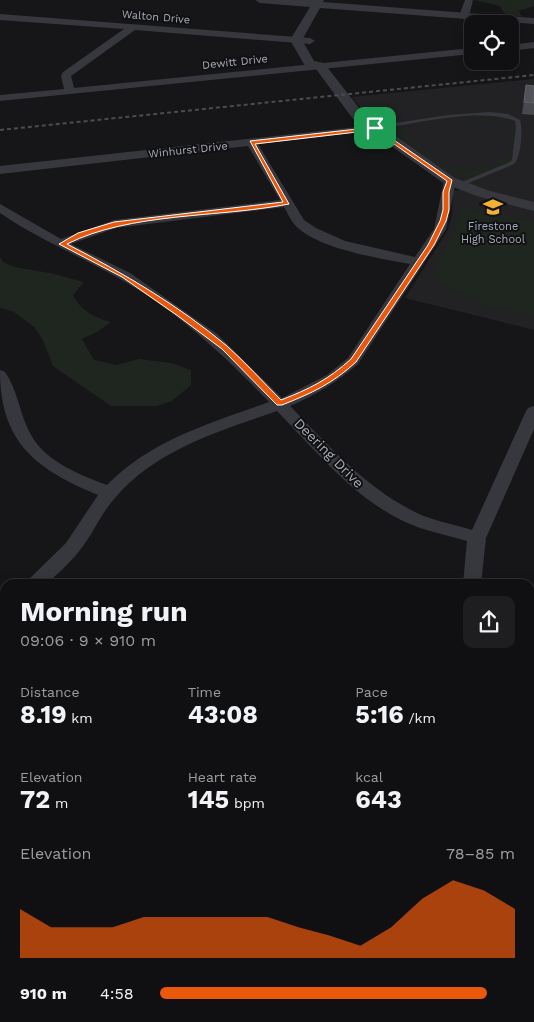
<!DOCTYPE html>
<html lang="en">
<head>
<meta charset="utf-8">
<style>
  :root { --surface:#101012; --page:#1e1e20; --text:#f1f3f6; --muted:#9c9d9f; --line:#303032; --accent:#ea580c }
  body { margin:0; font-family:"Work Sans",sans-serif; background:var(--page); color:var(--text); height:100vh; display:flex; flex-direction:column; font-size:19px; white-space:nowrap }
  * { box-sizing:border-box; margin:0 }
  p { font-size:16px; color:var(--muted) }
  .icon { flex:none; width:28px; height:28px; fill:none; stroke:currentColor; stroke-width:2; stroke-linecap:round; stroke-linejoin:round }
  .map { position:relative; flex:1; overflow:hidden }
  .side { position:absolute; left:0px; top:579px; width:535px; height:444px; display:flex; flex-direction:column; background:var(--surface); border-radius:15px 15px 0 0; box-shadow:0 2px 12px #0003,0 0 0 1px var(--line) }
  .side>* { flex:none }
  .controls { position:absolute; left:464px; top:15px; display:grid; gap:10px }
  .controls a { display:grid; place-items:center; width:55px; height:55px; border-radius:10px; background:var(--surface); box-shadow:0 2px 12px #0003,0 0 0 1px var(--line); font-size:25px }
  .pin { position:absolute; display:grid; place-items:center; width:42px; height:42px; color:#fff; margin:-21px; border-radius:10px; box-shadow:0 2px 8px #0006 }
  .round { display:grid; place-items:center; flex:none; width:52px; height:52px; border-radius:10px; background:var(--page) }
  .head { display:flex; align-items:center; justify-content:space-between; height:85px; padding:0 20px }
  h1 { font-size:28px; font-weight:700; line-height:38px }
  .metrics { display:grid; grid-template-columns:repeat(3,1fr); gap:8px; height:85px; padding:5px 20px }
  .metrics div { display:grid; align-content:center }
  .metrics b { font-size:25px; font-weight:700 }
  .metrics small { font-size:14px; font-weight:400 }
  .metrics p { font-size:14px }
  .chart { height:140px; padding:10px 20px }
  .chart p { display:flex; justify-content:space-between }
  .chart svg { width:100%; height:90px; margin-top:5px; fill:var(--accent); opacity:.7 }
  ul { padding:0 20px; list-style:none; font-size:16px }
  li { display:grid; grid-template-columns:80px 60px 1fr; align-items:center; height:38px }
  li i { height:12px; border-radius:6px; background:var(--accent) }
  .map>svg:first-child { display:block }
  .built { fill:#222225 }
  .green { fill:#1e261f }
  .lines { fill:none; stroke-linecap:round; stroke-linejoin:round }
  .service { fill:#37383d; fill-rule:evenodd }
  .minor { fill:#37383d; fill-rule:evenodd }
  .tertiary { fill:#37383d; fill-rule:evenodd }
  .rail { stroke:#4a4c52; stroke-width:2; stroke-dasharray:4 3; stroke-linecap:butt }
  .wall { fill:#47494d }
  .building { fill:#525359; stroke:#5f6168 }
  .route { fill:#ea580c; stroke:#fff; fill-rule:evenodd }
  .labels { text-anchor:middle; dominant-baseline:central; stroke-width:4; stroke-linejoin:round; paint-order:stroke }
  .far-street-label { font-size:11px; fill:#a8adb8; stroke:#111113 }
  .far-poi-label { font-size:11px; fill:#a8adb8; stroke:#111113 }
  .street-label { font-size:14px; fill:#a8adb8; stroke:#111113 }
</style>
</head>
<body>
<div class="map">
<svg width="534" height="1022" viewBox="0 0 534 1022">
  <rect width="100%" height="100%" fill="#161618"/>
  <path class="built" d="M534 79V330L405 298 448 230 452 216 453 191 460 190 457 179 372 122 352 97Z"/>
  <path class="green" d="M475 0H534V6L519 11 522 17 504 13 500 6Z
    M489 117 505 119 515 126 510 161 504 165 497 163 496 160H508L512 126 494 118 490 121 487 118 470 120 471 123 464 122V120Z
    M451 122 454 125 451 126 447 123 406 128 405 129 408 132 402 134 452 167 460 166 467 170 483 168 481 164 488 165 494 169 465 179 392 130Z
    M460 206 534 222V317L479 304 431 279 457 225Z
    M0 257 3 262 14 267 50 273 84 282 73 295C81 311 95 318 111 322L97 332 82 339 94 360 117 365 139 359 171 363 191 370V385L172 401 157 406H111L53 366 42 338 34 327 14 312 0 308Z
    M534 759V1022H338L321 1018 316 1022H170L171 1018H530V760Z"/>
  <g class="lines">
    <path class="service" d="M490 112 508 114 520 120C523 129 521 158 514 164L459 187 456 185 457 184 510 162 512 160 516 126 515 121C478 107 414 124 375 130L372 128 375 126 449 115Z"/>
    <path class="minor" d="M465 0H473L469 16 464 19 459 16Z
      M0 14 310 38 315 41 310 44 135 30 71 76 74 88 472 48V54L0 101V95L64 89 61 76 63 72 124 29 0 20Z
      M534 42V48L510 51V45Z
      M375 125 380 128 379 130 258 144 304 220 316 228 345 241 415 257 434 229 444 181 450 177 456 181 446 229 358 364C337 382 316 395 290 406 328 445 364 486 413 511 430 520 453 524 472 530L526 411 528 408 534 406V429L486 538 481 584H463L467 541C446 535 421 530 401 520 351 495 315 450 277 411 218 432 157 449 115 498 102 512 95 530 83 546 73 560 60 572 46 584H24L66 543 98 495C36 469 0 443 0 370L5 372C17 389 19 410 28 429 41 460 78 474 107 485 152 439 211 423 269 402 225 356 177 311 120 279 80 256 38 239 0 213V204L61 239 114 220 280 200 248 146 0 174V166ZM284 207C287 212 290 219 294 224 316 249 378 258 410 264L348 358 327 375 282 398 217 334 130 273 71 244 116 228Z
      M5 595V610L0 611V596Z
      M534 645V661L530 662V646Z
      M5 854V876L0 878V856Z
      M52 1018H78L77 1022H51Z"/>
    <path class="tertiary" d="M255 0H324L323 2 534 18V24L320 8 302 40 314 61 324 63 363 113 455 178 490 191 534 202V211L480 197 445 184 353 119 316 69 305 66 290 40 310 7 260 3Z"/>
    <path class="rail" d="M0 130 534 75"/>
  </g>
  <path class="wall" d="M526 85 534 86V115L522 114Z"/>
  <path class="building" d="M526 85 534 86V103L524 102Z"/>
  <path class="route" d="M375 127 452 180 449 192V210L446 221 434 245 356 362C332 384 312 393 282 405H277L222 349 178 316 122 277 59 244 78 233 114 222 283 202 250 141ZM374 130 447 181 443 192V210L440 221 428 245 351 359C328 380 309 389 281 400 263 382 246 363 227 346 178 305 123 273 67 244 131 212 218 218 289 204L255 144Z"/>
  <defs>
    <symbol id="school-bare" viewBox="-9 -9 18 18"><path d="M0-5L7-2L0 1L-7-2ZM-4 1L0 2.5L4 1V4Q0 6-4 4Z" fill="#f2b134" stroke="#111113" stroke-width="2.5" paint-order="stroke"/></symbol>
  </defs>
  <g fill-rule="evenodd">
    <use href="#school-bare" x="479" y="193" width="28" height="28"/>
  </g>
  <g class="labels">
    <g class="far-street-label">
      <text transform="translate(156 17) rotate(5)">Walton Drive</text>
      <text transform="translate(235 62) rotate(-6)">Dewitt Drive</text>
      <text transform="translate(188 150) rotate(-6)">Winhurst Drive</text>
    </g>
    <g class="far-poi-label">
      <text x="493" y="226">Firestone<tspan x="493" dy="13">High School</tspan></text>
    </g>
    <g class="street-label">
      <text transform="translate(329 453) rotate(45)">Deering Drive</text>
    </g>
  </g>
</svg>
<div class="controls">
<a><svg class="icon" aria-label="locate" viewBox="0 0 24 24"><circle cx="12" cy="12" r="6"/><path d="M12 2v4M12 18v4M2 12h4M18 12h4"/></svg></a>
</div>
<div class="pin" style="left:375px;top:128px;background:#1e9e55"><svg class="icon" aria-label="arrive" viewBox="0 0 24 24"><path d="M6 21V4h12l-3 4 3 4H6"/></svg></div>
<section class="side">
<div class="head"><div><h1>Morning run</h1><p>09:06 · 9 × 910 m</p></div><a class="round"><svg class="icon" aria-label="share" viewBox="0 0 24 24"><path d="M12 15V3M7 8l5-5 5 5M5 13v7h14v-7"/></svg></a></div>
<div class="metrics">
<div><p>Distance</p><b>8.19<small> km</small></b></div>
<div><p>Time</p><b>43:08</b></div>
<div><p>Pace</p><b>5:16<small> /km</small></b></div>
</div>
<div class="metrics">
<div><p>Elevation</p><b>72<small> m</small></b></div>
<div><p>Heart rate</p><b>145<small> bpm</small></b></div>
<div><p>kcal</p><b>643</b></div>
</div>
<div class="chart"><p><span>Elevation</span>78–85 m</p>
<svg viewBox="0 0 160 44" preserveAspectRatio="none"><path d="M0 44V20L10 29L20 29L30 29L40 24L50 24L60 24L70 24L80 24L90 29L100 33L110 38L120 29L130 15L140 6L150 11L160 20V44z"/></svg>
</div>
<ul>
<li><b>910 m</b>4:58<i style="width:92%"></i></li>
</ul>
</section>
</div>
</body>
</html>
